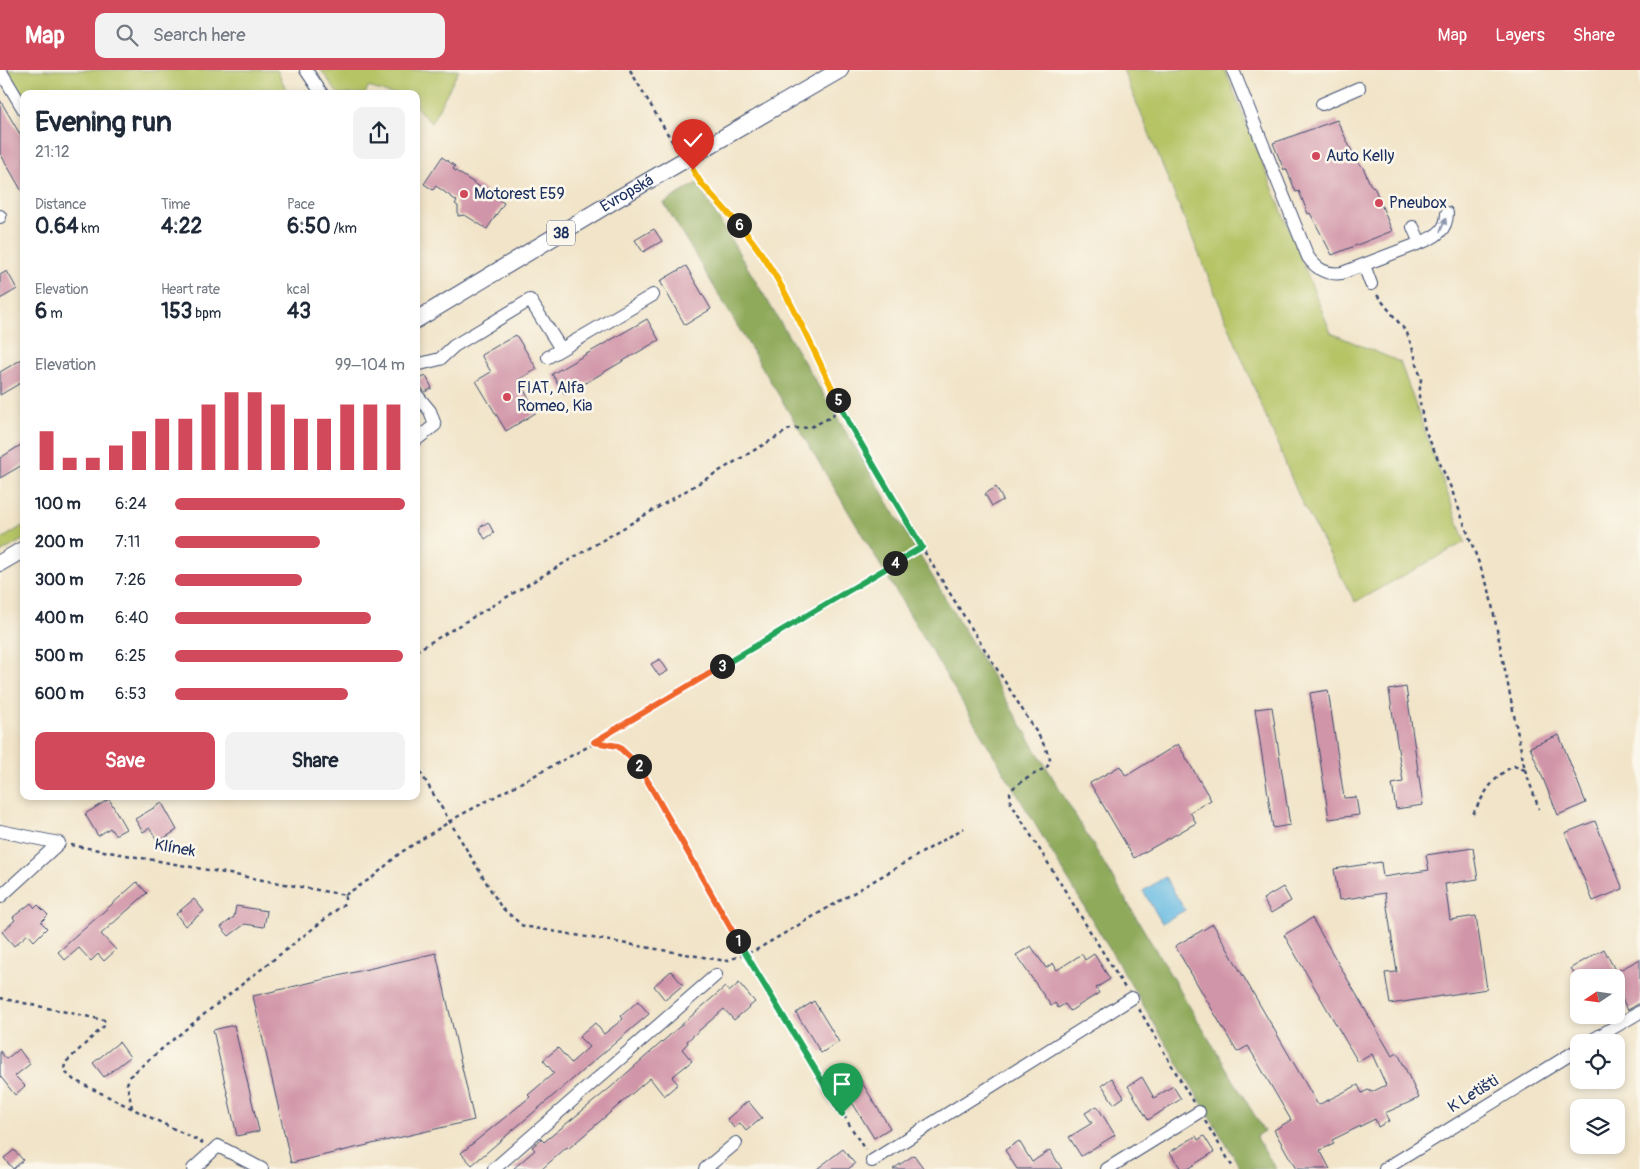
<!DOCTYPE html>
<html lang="en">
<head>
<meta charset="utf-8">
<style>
  :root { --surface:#fff; --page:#f2f2f3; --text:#1f2937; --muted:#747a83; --accent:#d1495b }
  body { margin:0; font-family:Pangolin,sans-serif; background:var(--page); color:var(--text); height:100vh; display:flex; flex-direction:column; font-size:19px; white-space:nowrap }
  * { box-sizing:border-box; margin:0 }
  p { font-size:16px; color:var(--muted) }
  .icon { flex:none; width:28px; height:28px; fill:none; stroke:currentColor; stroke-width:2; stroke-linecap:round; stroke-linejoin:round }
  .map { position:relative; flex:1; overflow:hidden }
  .side { position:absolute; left:20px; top:20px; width:400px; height:710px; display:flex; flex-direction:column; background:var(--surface); border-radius:10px; box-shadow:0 2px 8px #0003 }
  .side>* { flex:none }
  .needle { width:32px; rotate:257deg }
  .tools { position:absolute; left:1570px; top:899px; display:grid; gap:10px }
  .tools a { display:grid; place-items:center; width:55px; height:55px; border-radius:10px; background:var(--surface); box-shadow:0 2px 8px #0003; font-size:25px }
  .pin { position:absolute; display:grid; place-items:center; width:42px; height:42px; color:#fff; margin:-51px -21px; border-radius:50% 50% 50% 0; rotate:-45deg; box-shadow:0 0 5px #0007 }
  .pin .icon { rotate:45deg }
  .km { position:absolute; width:25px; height:25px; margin:-12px; border-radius:50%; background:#222; color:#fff; font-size:14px; line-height:25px; text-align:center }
  .round { display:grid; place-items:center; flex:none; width:52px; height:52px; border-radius:10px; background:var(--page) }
  .summary { display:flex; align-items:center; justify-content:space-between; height:85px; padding:0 15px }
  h1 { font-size:28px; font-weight:700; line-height:38px }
  .figures { display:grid; grid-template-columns:repeat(3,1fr); gap:8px; height:85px; padding:5px 15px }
  .figures div { display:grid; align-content:center }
  .figures b { font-size:21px; font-weight:700 }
  .figures small { font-size:14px; font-weight:400 }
  .figures p { font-size:14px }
  .chart { height:140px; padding:10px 15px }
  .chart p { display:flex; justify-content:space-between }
  .chart svg { width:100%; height:90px; margin-top:5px; stroke:var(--accent); stroke-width:6 }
  .primary-button { display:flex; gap:10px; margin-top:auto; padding:10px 15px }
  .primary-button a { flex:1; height:58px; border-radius:10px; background:var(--accent); color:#fff; font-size:20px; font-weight:700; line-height:58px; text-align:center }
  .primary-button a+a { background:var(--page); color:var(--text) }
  ul { padding:0 15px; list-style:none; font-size:16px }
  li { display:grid; grid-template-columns:80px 60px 1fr; align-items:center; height:38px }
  li i { height:12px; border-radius:6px; background:var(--accent) }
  header { display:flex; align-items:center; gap:30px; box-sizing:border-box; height:70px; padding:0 25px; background:var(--accent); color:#fff }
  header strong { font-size:24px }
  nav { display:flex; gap:28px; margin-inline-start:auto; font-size:18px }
  .search { width:350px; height:45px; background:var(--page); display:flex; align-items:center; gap:12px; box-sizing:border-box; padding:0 18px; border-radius:10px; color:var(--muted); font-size:19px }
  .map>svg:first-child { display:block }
  .green { fill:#b6c466; stroke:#687a62 }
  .forest { fill:#90aa5b; stroke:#566c5c }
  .water { fill:#65b9e1; stroke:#4074a0 }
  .building { fill:#d195a9 }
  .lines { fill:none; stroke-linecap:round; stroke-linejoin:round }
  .minor-casing { stroke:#3b4a6e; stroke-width:14 }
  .major-casing { stroke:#3b4a6e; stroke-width:18 }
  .path { stroke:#3b4a6e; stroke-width:2.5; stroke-dasharray:4 4; stroke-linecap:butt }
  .minor { stroke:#fff; stroke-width:12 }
  .major { stroke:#fff; stroke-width:16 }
  .oneway { fill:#8d97ae }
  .split-1-casing { stroke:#fff; stroke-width:10 }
  .split-2-casing { stroke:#fff; stroke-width:10 }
  .split-3-casing { stroke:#fff; stroke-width:10 }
  .split-4-casing { stroke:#fff; stroke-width:10 }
  .split-5-casing { stroke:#fff; stroke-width:10 }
  .split-6-casing { stroke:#fff; stroke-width:10 }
  .split-7-casing { stroke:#fff; stroke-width:10 }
  .split-1 { stroke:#22a559; stroke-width:6 }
  .split-2 { stroke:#f0652b; stroke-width:6 }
  .split-3 { stroke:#f0652b; stroke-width:6 }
  .split-4 { stroke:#22a559; stroke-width:6 }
  .split-5 { stroke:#22a559; stroke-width:6 }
  .split-6 { stroke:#f5b400; stroke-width:6 }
  .split-7 { stroke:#f5b400; stroke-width:6 }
  .poi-dot { fill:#d1495b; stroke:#fbf7ec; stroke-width:2 }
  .labels { text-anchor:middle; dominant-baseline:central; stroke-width:5; stroke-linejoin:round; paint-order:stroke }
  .shield { fill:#fbf7ec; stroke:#5e6b89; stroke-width:1 }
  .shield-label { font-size:15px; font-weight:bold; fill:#1b2f5e }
  .poi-label { font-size:16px; fill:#1b2f5e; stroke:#fbf7ec; text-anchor:start }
  .street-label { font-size:16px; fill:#1b2f5e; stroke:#fbf7ec }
</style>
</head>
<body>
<header>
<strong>Map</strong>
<div class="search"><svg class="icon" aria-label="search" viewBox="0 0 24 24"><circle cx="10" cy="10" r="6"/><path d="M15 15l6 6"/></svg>Search here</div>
<nav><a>Map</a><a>Layers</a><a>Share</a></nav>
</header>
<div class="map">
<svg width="1640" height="1099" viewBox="0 0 1640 1099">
  <rect width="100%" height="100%" fill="#fbf7ec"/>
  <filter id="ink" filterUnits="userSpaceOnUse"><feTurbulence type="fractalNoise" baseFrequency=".02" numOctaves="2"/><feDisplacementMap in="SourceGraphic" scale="10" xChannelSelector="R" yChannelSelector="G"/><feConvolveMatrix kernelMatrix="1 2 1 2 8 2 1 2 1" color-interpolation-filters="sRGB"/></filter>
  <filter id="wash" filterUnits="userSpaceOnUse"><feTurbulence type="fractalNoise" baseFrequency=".0096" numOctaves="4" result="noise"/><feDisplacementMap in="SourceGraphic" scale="20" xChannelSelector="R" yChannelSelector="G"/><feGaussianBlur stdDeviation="1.12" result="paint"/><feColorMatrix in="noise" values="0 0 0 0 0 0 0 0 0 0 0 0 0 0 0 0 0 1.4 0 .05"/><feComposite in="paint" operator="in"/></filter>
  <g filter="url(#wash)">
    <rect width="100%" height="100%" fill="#f1e4c8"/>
    <path class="green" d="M8 0H277L288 24H24V27Z
      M321 0H459L431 53 416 37V24H391L368 17 365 24H338Z
      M1123 0H1225L1331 263 1400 292 1465 472 1355 532 1300 429Z
      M24 455V469L0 483V470Z"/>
    <path class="forest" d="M697 113 1264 1061 1256 1066 1276 1099H1241L664 133Z"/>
    <path class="water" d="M1165 807 1185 840 1162 853 1143 821Z"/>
    <g id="blocks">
      <path class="building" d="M0 30 24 71V125L0 83Z
        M1337 50 1357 92 1363 97 1370 114 1375 119 1392 161 1332 185 1310 143 1308 144 1299 121 1296 122 1286 98 1284 100 1273 73Z
        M442 87 455 96 453 99 504 133 487 159 465 145 458 146V136L455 134 457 131 436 116 433 120 424 114Z
        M654 159 662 171 643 182 635 170Z
        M686 196 711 239 685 255 660 211Z
        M7 201 17 219 0 229V205Z
        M647 249 659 270 565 325 552 304Z
        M516 265 537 299 518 310 537 342 506 361 476 311 491 302 481 285Z
        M24 288V311L0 325V302Z
        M426 306 432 318 425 322 416 311Z
        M24 373V394L0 408V388Z
        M996 417 1003 430 992 436 985 424Z
        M488 452 494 463 485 469 479 458Z
        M660 589 668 601 659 606 651 594Z
        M1406 617 1423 735 1396 739 1392 714 1403 712 1389 620Z
        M1328 620 1344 728 1356 727 1359 745 1329 749 1310 623Z
        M1272 637 1290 755 1273 758 1255 639Z
        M1559 665 1586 733 1558 745 1530 677Z
        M1178 674 1211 730 1190 742 1196 753 1134 788 1090 713 1120 696 1126 706Z
        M109 729 126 759 115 765 110 758 98 766 85 744Z
        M162 733 177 760 158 772 150 758 143 762 135 749Z
        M1595 751 1623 819 1593 831 1565 763Z
        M1473 778 1478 809 1445 814 1450 850 1476 846 1487 919 1390 934 1385 903 1397 902 1385 823 1339 830 1334 799 1381 792 1383 807 1429 800 1426 785Z
        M137 812 147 823 101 864 116 880 104 891 98 884 91 891 79 878 65 890 58 882Z
        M1283 817 1291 831 1271 843 1263 829Z
        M194 829 204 841 185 856 176 844Z
        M31 833 35 838 38 835 48 845 41 852 47 858 34 871 28 864 14 876 2 862 15 850 13 847Z
        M236 836 267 841 264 857 245 854 229 866 221 857 234 847Z
        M1312 848 1392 986 1398 983 1419 1028 1385 1043 1389 1051 1378 1057 1375 1049 1332 1070 1334 1074 1320 1080 1330 1099H1296L1274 1060 1291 1050 1248 976 1237 982 1175 876 1213 854 1318 1035 1358 1015 1362 1023 1368 1020 1372 1022 1386 1015 1372 984 1358 992 1284 865Z
        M1031 876 1046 898 1053 893 1057 900 1082 884 1085 890 1094 884 1110 909 1096 918 1099 923 1070 941 1065 934 1058 938 1055 933 1051 936 1016 885Z
        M1604 879 1616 902 1640 889V933L1628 940 1616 918V908H1577L1571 898Z
        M436 883 474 1050 291 1093 253 926Z
        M671 901 683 915 665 930 654 916Z
        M739 913 755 932 734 950 724 939 687 971 688 973 682 979 692 991 672 1007 678 1014 664 1026 650 1008 568 1079 567 1077 542 1099H513L535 1080 532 1077 541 1069 544 1072 610 1018 704 935 725 917 729 922Z
        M638 931 649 944 472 1095 461 1083 530 1027 528 1025 554 1003 543 990 558 978 571 993 589 977 579 967 595 953 604 964 623 949 621 946Z
        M814 931 839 972 821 983 796 943Z
        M234 955 259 1061 237 1066 213 960Z
        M119 972 130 987 104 1007 93 993Z
        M19 979 30 994 15 1006 25 1016 15 1025 0 1006V981L6 989Z
        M853 998 890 1058 874 1068 837 1008Z
        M1142 1007 1154 1028 1173 1016 1181 1029 1148 1050 1128 1016Z
        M1112 1008 1124 1027 1114 1034 1102 1015Z
        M748 1031 762 1048 746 1061 740 1053 734 1058 727 1049Z
        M1097 1036 1115 1065 1081 1086 1069 1067 1092 1053 1085 1043Z
        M1196 1066 1198 1070 1204 1066 1214 1082 1187 1099H1181L1170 1082Z
        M1019 1071 1032 1092 1050 1080 1062 1099H1017L1005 1080Z
        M843 1079 855 1094 848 1099H817Z
        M14 1080 23 1090 13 1099 4 1088Z
        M914 1085 924 1099H893Z"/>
    </g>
  </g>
  <g filter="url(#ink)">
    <use href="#blocks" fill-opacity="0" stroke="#3b4a6e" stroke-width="1"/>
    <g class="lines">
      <defs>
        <path id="minor" d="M0 0 24 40
          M306 0 322 24
          M1233 0 1308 187C1317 200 1327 205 1342 203L1420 173
          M1322 34 1359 18
          M0 146V147
          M1413 157 1420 173C1435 167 1447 161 1447 143
          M1364 195 1371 214
          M548 287 653 225
          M416 295 440 289 454 276 530 230 561 279
          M416 324 430 341 435 355 416 370
          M0 761 59 773
          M0 827 59 773
          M1589 972 1640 942
          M872 1091 1132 928
          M193 1099 218 1076 262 1099
          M494 1099 716 905
          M705 1099 736 1073
          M1107 1099 1199 1042
          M1385 1099 1579 979"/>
        <g id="major">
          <path id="s1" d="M416 250 617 129 840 0"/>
          <path d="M0 493 24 479"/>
        </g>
      </defs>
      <use href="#minor" class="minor-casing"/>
      <use href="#major" class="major-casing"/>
      <path class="path" d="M630 0 676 78
        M693 100C713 131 742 154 762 186 796 240 819 301 851 357 911 463 977 567 1042 671L1050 688 1048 696 1016 715 1010 722 1011 733 1125 918
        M1377 225 1407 263 1414 283 1421 309 1419 327 1425 360 1451 418 1489 520 1525 700 1539 739
        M416 581 790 359 811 357 833 346 837 331
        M597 672 618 676 637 692 745 884 865 1080
        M416 695 501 837 523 856 726 891 756 880 964 758
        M1473 744C1484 724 1493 706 1514 696L1525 700
        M71 775 345 825
        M345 825 373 807 400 783 457 747 595 673 922 477
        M0 928 104 950V956L65 993 64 1001 74 1010 203 1073
        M1139 939 1193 1032
        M132 1038 127 1014 130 1006C199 946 273 891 345 833V825
        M1205 1051 1234 1099"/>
      <use href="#minor" class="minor"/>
      <use href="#major" class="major"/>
    </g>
    <defs><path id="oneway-solid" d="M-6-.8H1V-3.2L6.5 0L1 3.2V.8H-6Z" transform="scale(1.25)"/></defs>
    <use class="oneway" href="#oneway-solid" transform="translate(1443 155) rotate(-66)"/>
  </g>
  <g class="lines" filter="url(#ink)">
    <defs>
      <path id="split-1" d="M738 871 842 1044"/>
      <path id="split-2" d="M639 696 738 871"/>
      <path id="split-3" d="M639 696 618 676 594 672 722 596"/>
      <path id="split-4" d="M722 596 895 493"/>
      <path id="split-5" d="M838 330 850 355 922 477 895 493"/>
      <path id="split-6" d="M739 155C780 200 810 275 838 330"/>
      <path id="split-7" d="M693 100 701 113 739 155"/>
    </defs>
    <use href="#split-1" class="split-1-casing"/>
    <use href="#split-2" class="split-2-casing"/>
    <use href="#split-3" class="split-3-casing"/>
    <use href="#split-4" class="split-4-casing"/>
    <use href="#split-5" class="split-5-casing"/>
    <use href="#split-6" class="split-6-casing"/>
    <use href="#split-7" class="split-7-casing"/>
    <use href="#split-1" class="split-1"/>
    <use href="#split-2" class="split-2"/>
    <use href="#split-3" class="split-3"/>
    <use href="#split-4" class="split-4"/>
    <use href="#split-5" class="split-5"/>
    <use href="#split-6" class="split-6"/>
    <use href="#split-7" class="split-7"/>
  </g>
  <g class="poi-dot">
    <circle cx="1316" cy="86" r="5"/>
    <circle cx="464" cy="124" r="5"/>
    <circle cx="1379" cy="133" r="5"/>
    <circle cx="507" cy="327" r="5"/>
  </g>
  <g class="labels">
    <rect class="shield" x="547" y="150.5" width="28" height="25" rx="4"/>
    <g class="shield-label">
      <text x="561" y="163">38</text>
    </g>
    <g class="poi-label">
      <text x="1326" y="86">Auto Kelly</text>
      <text x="474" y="124">Motorest E59</text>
      <text x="1389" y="133">Pneubox</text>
      <text x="517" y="318">FIAT, Alfa<tspan x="517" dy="18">Romeo, Kia</tspan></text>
    </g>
    <g class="street-label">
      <text stroke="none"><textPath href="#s1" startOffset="246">Evropská</textPath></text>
      <text transform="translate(175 778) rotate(10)">Klínek</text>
      <text transform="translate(1473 1024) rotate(-32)">K Letišti</text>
    </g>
  </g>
</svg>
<div class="tools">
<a><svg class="needle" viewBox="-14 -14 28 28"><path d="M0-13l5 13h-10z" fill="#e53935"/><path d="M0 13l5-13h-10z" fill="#747a83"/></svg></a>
<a><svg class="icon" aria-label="locate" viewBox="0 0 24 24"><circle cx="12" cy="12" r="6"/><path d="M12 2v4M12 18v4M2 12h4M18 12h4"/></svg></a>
<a><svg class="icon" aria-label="layers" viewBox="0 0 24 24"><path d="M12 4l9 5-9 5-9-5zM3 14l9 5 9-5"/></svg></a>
</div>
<div class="pin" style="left:842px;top:1044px;background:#1e9e55"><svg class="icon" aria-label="arrive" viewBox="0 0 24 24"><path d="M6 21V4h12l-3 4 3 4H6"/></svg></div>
<div class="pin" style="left:693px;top:100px;background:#d93025"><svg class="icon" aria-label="check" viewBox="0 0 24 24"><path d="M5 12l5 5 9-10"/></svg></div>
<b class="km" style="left:738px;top:871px">1</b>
<b class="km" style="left:639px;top:696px">2</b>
<b class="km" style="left:722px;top:596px">3</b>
<b class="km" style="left:895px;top:493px">4</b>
<b class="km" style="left:838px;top:330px">5</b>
<b class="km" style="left:739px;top:155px">6</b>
<section class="side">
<div class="summary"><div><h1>Evening run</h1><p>21:12</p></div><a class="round"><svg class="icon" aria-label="share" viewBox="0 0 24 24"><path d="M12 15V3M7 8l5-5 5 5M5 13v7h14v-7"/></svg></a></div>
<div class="figures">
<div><p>Distance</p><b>0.64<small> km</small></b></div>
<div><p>Time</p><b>4:22</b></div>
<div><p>Pace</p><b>6:50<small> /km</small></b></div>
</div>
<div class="figures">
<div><p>Elevation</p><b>6<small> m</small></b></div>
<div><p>Heart rate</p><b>153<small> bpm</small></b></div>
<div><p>kcal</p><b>43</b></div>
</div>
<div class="chart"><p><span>Elevation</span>99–104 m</p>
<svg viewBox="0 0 160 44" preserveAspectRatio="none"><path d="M5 44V25M15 44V38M25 44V38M35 44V32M45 44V25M55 44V19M65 44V19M75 44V12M85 44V6M95 44V6M105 44V12M115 44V19M125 44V19M135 44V12M145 44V12M155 44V12"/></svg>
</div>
<ul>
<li><b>100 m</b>6:24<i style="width:100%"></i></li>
<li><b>200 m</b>7:11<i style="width:63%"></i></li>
<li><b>300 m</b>7:26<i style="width:55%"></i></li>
<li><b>400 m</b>6:40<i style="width:85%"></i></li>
<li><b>500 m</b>6:25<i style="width:99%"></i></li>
<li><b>600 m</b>6:53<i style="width:75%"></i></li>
</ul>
<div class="primary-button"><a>Save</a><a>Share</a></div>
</section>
</div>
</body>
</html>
